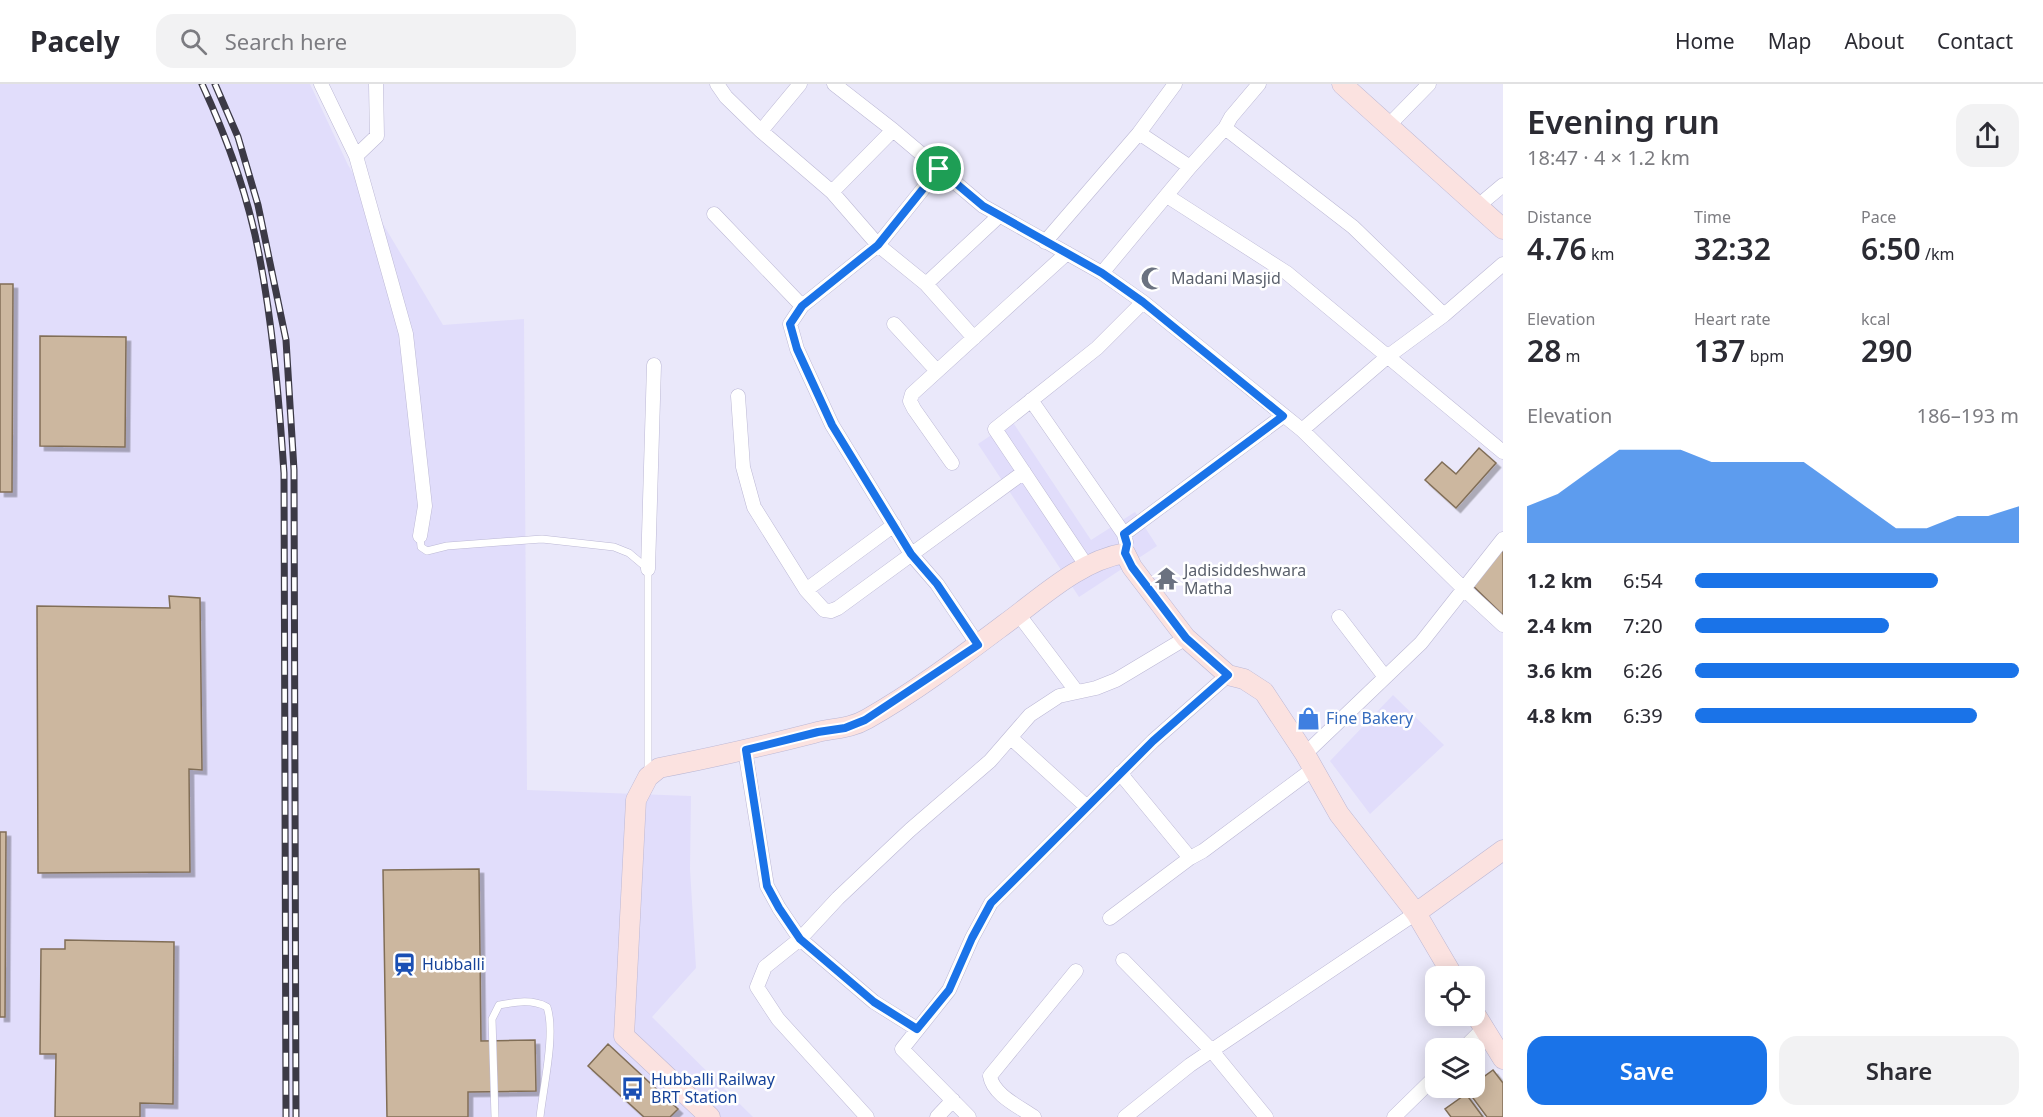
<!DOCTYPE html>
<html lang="en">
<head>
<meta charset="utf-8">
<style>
  :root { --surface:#fff; --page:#f2f2f3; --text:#2b2b33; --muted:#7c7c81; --line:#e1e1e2; --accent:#1a73e8 }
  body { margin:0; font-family:"Noto Sans",sans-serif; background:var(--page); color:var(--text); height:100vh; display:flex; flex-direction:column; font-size:22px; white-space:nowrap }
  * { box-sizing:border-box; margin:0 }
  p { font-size:20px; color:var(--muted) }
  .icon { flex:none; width:33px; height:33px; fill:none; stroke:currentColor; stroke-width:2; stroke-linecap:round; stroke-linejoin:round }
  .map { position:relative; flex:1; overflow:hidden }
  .side { display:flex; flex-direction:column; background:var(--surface); width:540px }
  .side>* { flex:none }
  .controls { position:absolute; left:1425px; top:882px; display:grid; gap:12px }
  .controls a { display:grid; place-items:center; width:60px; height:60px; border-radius:12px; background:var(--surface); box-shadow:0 3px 15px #0003; font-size:30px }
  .pin { position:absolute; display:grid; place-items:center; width:51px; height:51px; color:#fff; margin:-26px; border:3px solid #fff; border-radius:50%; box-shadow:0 2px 6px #0007 }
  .round { display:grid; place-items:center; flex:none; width:63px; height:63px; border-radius:18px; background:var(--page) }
  .head { display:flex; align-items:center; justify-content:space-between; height:102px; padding:0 24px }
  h1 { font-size:33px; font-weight:600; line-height:45px }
  .stats { display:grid; grid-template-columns:repeat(3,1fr); gap:9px; height:102px; padding:6px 24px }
  .stats div { display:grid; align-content:center }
  .stats b { font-size:30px; font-weight:600 }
  .stats small { font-size:16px; font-weight:400 }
  .stats p { font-size:16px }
  .chart { height:168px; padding:12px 24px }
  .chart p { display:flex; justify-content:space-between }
  .chart svg { width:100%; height:108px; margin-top:6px; fill:var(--accent); opacity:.7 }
  .button { display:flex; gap:12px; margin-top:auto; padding:12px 24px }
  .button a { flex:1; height:69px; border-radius:18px; background:var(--accent); color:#fff; font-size:24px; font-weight:600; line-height:69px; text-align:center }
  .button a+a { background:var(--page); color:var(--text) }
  ul { padding:0 24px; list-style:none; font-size:20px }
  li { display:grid; grid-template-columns:96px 72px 1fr; align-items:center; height:45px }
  li i { height:15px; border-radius:8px; background:var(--accent) }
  header { display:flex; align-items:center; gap:36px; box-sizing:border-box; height:84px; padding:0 30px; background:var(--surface); border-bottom:2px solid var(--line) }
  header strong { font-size:28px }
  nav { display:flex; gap:33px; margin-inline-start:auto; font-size:21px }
  .search { width:420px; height:54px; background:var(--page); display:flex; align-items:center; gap:15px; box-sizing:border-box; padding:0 21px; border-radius:18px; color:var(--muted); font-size:22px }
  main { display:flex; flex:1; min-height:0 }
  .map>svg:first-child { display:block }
  .built { fill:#e1ddfb }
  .building { fill:#ccb79f; stroke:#816e57; stroke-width:1.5; filter:url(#shadow) }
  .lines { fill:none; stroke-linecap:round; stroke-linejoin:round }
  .lane-casing { stroke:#bcb8d5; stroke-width:8 }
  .street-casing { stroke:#bcb8d5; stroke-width:15 }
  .secondary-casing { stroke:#bcb8d5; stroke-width:21 }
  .lane { stroke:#fff; stroke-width:7 }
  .street { stroke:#fff; stroke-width:14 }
  .secondary { stroke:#fbe2e0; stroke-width:20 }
  .rail-casing { stroke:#3c3a46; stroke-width:7 }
  .rail { stroke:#fff; stroke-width:4.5; stroke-dasharray:14; stroke-linecap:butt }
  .route-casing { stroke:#fff; stroke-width:12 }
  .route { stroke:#1a73e8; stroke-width:8 }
  .labels { text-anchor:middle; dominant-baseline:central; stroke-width:5; stroke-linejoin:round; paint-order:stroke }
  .worship-label { font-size:16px; fill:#5b616d; stroke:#fff; text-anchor:start }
  .shop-label { font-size:16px; fill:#366cbe; stroke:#fff; text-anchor:start }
  .transit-label { font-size:16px; fill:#164399; stroke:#fff; text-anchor:start }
</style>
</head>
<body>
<header>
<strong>Pacely</strong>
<div class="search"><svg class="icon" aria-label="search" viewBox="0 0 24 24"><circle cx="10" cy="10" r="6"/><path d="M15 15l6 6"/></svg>Search here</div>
<nav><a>Home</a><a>Map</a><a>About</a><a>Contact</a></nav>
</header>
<main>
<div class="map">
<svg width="1503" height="1033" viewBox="0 0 1503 1033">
  <defs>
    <filter id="shadow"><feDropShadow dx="4.5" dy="4.5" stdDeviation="0" flood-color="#0004"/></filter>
  </defs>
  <rect width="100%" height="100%" fill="#eae8fa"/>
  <path class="built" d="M0 0H310L348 81 443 241 524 235 527 706 691 712 690 785 696 884 652 933 753 1033H0Z
    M1012 337 1091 456 1135 428 1157 462 1079 513 978 360Z
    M1393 611 1444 661 1370 730 1330 677Z"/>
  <path class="building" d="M0 200H13L12 408H0Z
    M40 252 126 253 125 363 40 362Z
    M1479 364 1496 379 1456 424 1425 396 1442 378 1456 390Z
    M1503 466V531L1471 500Z
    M169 512 200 514 202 686 189 685 190 788 38 789 37 522 170 524Z
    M0 748H6L5 933H0Z
    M479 785 481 957 535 956 536 1007 468 1008V1033H387L383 786Z
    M65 856 174 858 173 1020 140 1019V1033H55L56 970H40L41 865H65Z
    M608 960 678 1025 670 1033H644L588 982Z
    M1493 986 1503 999V1033H1487L1467 1006 1474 1004V1000Z
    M1466 1010 1483 1033H1451L1445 1025Z"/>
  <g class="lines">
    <defs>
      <path id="lane" d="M420 452 421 463 427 467 447 462 542 455 614 463 629 469 648 485V688
        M495 1033 492 935 499 921C516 918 532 915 547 923 556 949 543 1004 540 1033"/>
      <path id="street" d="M321 0 356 72 406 250 425 422 420 452
        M717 0 726 13 761 47
        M800 0 761 47 832 108 878 161 926 200 974 254
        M834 0 893 46 983 122 1102 189 1143 218 1302 346 1464 505 1503 541
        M1389 41 1429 0
        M1225 44 1353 143 1444 231
        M1139 49 1190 83
        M356 72 377 52 376 0
        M939 85 878 161 802 222 790 240 797 265 832 341 911 470 937 500 978 561
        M832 108 893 46
        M1167 112 1287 189 1503 368
        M1478 122 1503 101
        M714 130 802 222
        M1045 158 1139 49 1175 0
        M1102 189 1190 83 1225 44 1231 33 1259 0
        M926 200 999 132
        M894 240 937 287
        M738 312 743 383 754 423 806 506 824 526 831 527 838 524 1024 388
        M1031 316 1124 450 1126 458
        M1302 346 1387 273 1444 231 1503 180
        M952 379 914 325 910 317 912 310 1067 169
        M1124 450 1283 332
        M1086 481 995 345 1097 264 1143 218
        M648 485 654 281
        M806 506 894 441
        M1019 531 1077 608
        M1339 533 1385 593
        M1011 654 1087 723
        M745 666 767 802 779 824 800 855 874 918 917 945
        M1305 670 1421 559 1503 455
        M1120 689 1190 774
        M1110 834 1190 774 1203 767 1313 685
        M1123 876 1212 967 1266 1033
        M1464 964 1484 944
        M867 1033 778 935 757 903 765 883 800 855 838 814 910 746 990 677 1030 631 1059 612 1096 604 1116 596 1186 554
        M937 1033 953 1016
        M969 1033 902 965 949 906 972 854 991 819 1153 657 1228 591
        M1034 1033C1020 1023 993 1011 990 992L1076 887
        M1125 1033 1190 981 1416 829
        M1394 1033 1436 992"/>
      <path id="secondary" d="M1342 0 1503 145
        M1416 829 1503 766
        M1474 928 1503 975
        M710 1033 624 952 636 716 648 693 659 684C711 674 763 662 814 649 832 644 850 645 867 635 915 608 961 573 1005 540 1042 513 1079 477 1125 469L1132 483 1186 554 1228 591 1244 595 1264 608 1305 670 1339 730 1416 829 1453 892"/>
    </defs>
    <use href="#lane" class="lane-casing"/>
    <use href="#street" class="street-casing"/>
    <use href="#secondary" class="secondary-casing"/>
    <use href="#lane" class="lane"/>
    <use href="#street" class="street"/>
    <use href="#secondary" class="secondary"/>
    <defs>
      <path id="rail" d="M202 0C227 54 248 112 259 170 273 242 279 316 284 389L286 1033
        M215 0 238 53 258 121 286 256 294 386 296 1033"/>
    </defs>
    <use href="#rail" class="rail-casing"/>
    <use href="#rail" class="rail"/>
  </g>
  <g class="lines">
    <defs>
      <path id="route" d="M939 85 983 122 1102 189 1143 218 1283 332 1124 450 1127 460 1125 469 1132 483 1186 554 1228 591 1153 657 991 819 972 854 949 906 917 945 874 918 800 855 779 824 767 802 746 666 818 648 845 644 865 636 978 561 937 500 911 470 832 341 797 265 790 240 802 222 878 161Z"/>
    </defs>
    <use href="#route" class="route-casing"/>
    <use href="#route" class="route"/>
  </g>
  <defs>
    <symbol id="mosque-bare" viewBox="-9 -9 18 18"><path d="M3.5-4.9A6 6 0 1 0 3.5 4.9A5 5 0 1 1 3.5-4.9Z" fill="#6b7280" stroke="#fff" stroke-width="2.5" paint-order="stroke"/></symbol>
    <symbol id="temple-bare" viewBox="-9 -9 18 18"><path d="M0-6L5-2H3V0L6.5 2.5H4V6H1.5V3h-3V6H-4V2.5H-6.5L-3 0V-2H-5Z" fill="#6b7280" stroke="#fff" stroke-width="2.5" paint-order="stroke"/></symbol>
    <symbol id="shop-bare" viewBox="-9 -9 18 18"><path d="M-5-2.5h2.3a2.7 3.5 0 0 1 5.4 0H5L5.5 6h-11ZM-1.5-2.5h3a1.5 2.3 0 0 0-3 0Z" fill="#3f7fe0" stroke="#fff" stroke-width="2.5" paint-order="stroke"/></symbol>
    <symbol id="station-bare" viewBox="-9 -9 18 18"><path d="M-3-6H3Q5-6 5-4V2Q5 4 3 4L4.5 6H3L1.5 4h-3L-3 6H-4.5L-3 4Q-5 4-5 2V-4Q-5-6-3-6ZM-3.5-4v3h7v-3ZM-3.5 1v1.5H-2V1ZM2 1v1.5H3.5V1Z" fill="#1a4fb4" stroke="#fff" stroke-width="2.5" paint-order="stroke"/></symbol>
    <symbol id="bus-bare" viewBox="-9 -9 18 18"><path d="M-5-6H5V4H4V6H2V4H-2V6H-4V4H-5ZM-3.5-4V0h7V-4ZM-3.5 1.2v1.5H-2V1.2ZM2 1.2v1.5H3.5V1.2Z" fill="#1a4fb4" stroke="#fff" stroke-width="2.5" paint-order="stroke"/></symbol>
  </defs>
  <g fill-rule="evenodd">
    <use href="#mosque-bare" x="1136" y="178" width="33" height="33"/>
    <use href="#temple-bare" x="1150" y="478" width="33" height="33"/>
    <use href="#shop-bare" x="1292" y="618" width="33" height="33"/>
    <use href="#station-bare" x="388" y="864" width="33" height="33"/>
    <use href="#bus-bare" x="616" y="988" width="33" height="33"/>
  </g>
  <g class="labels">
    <g class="worship-label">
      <text x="1171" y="194">Madani Masjid</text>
      <text x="1184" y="486">Jadisiddeshwara<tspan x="1184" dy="18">Matha</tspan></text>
    </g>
    <g class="shop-label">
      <text x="1326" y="634">Fine Bakery</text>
    </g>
    <g class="transit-label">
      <text x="422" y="880">Hubballi</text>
      <text x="651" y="995">Hubballi Railway<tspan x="651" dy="18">BRT Station</tspan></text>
    </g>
  </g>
</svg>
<div class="controls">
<a><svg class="icon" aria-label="locate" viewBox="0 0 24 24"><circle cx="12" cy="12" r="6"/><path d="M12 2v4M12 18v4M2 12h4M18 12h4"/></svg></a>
<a><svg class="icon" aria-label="layers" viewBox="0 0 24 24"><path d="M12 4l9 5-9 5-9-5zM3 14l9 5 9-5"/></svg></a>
</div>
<div class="pin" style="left:939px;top:85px;background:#1e9e55"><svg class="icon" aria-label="arrive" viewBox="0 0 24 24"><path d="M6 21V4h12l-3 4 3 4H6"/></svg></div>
</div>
<section class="side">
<div class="head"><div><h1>Evening run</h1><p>18:47 · 4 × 1.2 km</p></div><a class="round"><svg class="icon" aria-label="share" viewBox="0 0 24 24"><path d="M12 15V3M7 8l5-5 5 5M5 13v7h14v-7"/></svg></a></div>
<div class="stats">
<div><p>Distance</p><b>4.76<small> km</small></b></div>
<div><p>Time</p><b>32:32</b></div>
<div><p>Pace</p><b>6:50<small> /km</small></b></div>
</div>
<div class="stats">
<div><p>Elevation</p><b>28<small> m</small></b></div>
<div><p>Heart rate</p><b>137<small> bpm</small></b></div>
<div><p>kcal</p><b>290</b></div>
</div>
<div class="chart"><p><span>Elevation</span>186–193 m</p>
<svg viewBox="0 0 160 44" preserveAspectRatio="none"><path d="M0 44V29L10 24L20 15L30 6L40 6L50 6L60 11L70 11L80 11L90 11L100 20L110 29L120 38L130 38L140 33L150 33L160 29V44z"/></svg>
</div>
<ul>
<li><b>1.2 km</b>6:54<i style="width:75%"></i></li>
<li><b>2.4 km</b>7:20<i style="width:60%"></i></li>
<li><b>3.6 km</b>6:26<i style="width:100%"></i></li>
<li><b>4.8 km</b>6:39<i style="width:87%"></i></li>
</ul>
<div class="button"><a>Save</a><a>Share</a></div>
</section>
</main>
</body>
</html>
